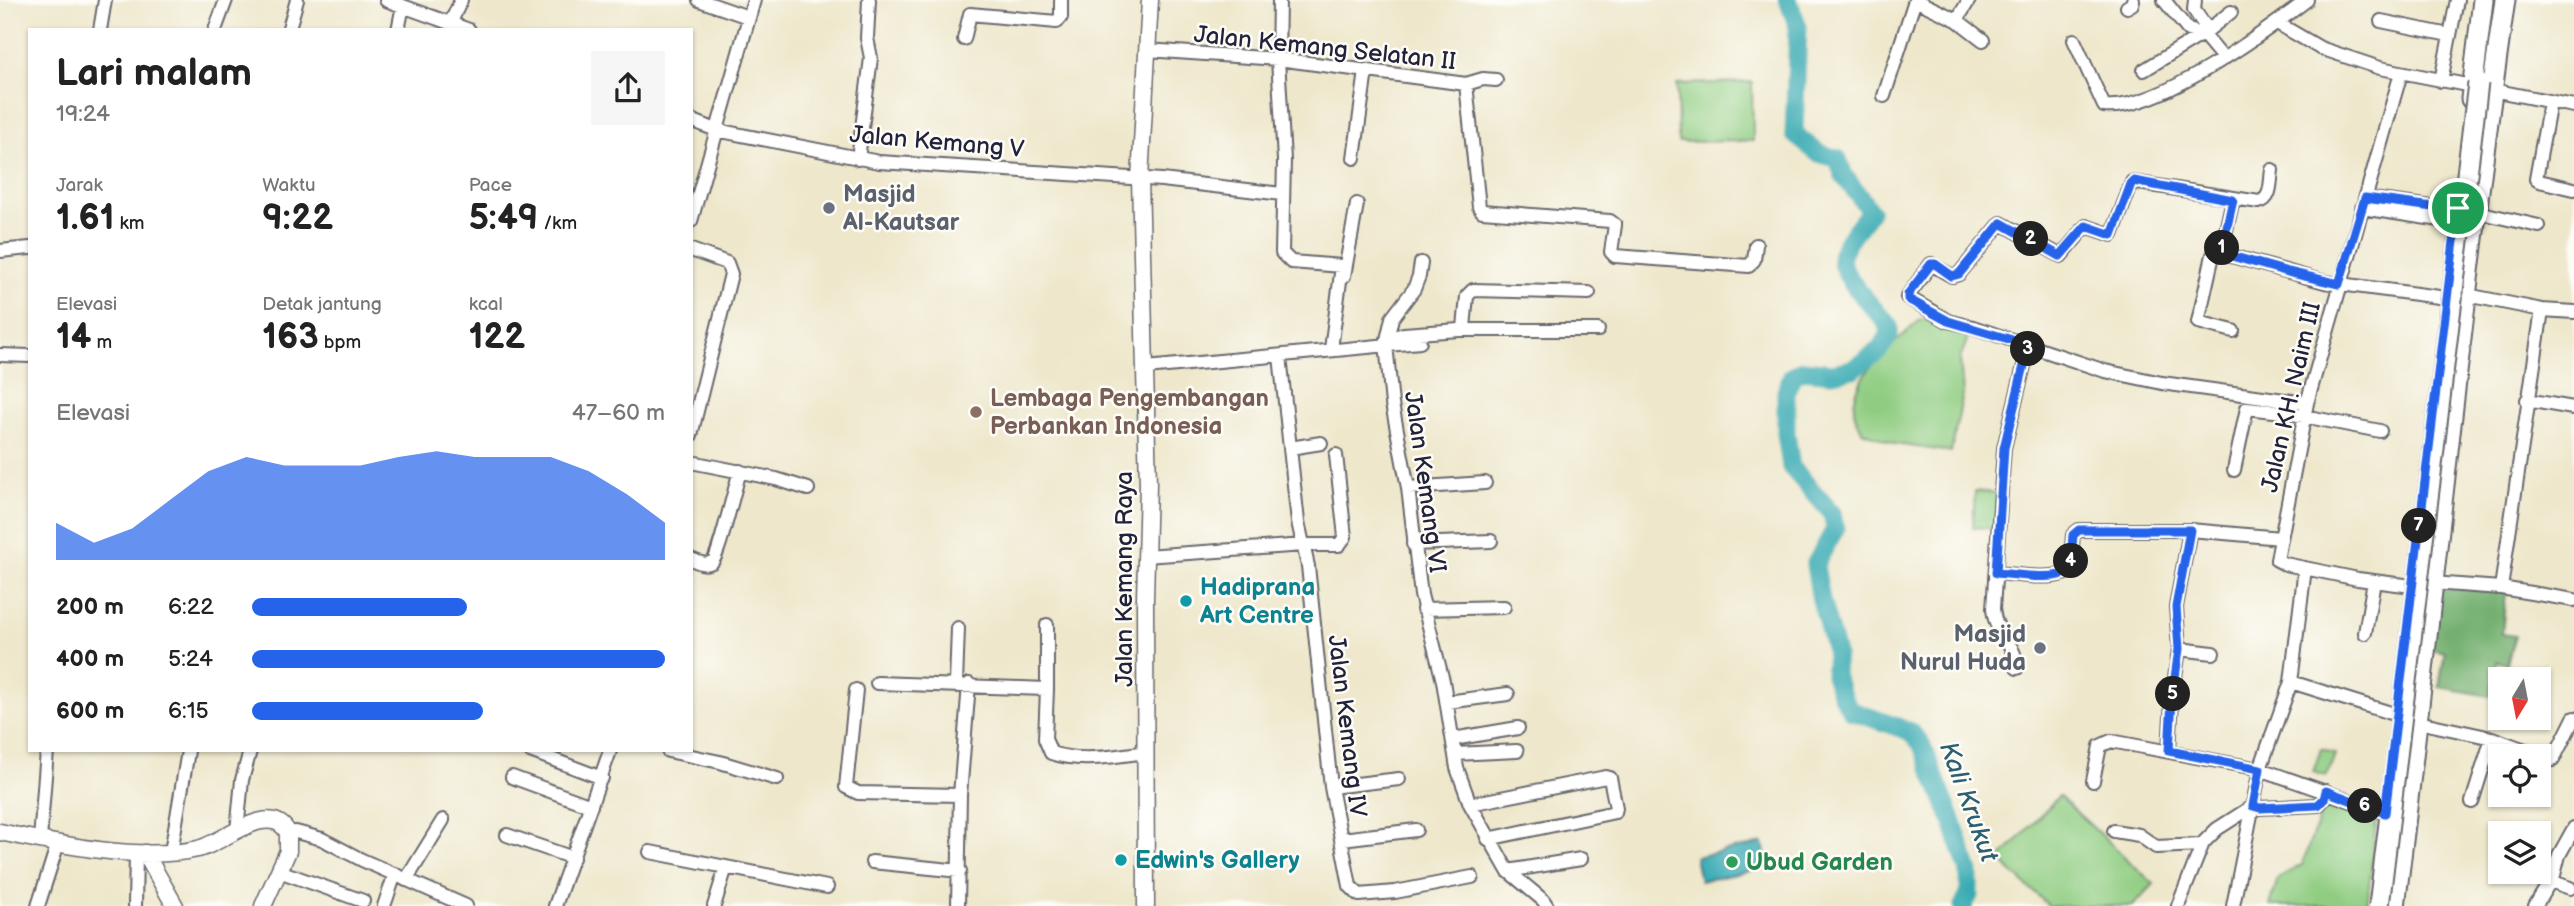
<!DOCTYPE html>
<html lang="id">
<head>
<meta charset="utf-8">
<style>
  :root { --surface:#fff; --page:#f6f6f6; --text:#222; --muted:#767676; --accent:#2563eb }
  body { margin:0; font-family:"Balsamiq Sans",sans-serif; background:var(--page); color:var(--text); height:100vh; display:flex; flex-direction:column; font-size:26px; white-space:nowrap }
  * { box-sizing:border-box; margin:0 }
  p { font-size:23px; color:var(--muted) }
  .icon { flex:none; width:38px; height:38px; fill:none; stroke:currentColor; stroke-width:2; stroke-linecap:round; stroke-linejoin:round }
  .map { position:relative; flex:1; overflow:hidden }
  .sheet { position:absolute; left:28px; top:28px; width:665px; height:724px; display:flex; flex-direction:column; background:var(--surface); border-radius:0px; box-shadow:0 2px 5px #0004 }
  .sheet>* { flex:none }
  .needle { width:46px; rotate:190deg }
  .fabs { position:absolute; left:2488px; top:667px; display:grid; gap:14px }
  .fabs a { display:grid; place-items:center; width:63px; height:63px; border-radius:0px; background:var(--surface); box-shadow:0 2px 5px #0004; font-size:35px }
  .pin { position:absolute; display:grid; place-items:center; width:60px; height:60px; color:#fff; margin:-30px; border:4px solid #fff; border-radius:50%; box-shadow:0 2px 7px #0007 }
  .km { position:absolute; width:35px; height:35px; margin:-18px; border-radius:50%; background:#222; color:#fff; font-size:19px; line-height:35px; text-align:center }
  .round { display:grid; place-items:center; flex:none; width:74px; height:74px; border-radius:0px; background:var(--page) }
  .overview { display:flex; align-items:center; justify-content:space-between; height:119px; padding:0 28px }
  h1 { font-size:38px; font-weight:700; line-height:52px }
  .metrics { display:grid; grid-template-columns:repeat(3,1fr); gap:10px; height:119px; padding:7px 28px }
  .metrics div { display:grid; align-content:center }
  .metrics b { font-size:35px; font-weight:700 }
  .metrics small { font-size:19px; font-weight:400 }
  .metrics p { font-size:19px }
  .chart { height:196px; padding:14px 28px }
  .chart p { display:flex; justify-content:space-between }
  .chart svg { width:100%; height:126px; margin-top:7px; fill:var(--accent); opacity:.7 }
  ul { padding:0 28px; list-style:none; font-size:23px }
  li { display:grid; grid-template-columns:112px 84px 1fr; align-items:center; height:52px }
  li i { height:18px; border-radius:9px; background:var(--accent) }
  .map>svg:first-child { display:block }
  .green { fill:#90cd82; stroke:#59785e; stroke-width:2 }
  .forest { fill:#74b070; stroke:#4b6956; stroke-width:2 }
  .water { fill:#38aab3; stroke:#2d6677; stroke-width:2 }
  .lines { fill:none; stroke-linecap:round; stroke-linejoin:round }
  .river { stroke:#38aab3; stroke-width:19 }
  .street-casing { stroke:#69676d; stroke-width:16 }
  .secondary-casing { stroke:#69676d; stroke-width:19 }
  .primary-casing { stroke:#69676d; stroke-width:23 }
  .street { stroke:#fff; stroke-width:12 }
  .secondary { stroke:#fff; stroke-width:16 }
  .primary { stroke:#fff; stroke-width:19 }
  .primary-bridge-casing { stroke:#69676d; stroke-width:23; stroke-linecap:butt }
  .primary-bridge { stroke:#fff; stroke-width:19 }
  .route-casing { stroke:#fff; stroke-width:14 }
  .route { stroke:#2563eb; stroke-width:9 }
  .worship-dot { fill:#6b7280; stroke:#fdfcf7; stroke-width:2.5 }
  .education-dot { fill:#8d6e63; stroke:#fdfcf7; stroke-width:2.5 }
  .culture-dot { fill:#0f9aa8; stroke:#fdfcf7; stroke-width:2.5 }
  .leisure-dot { fill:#2e9e5b; stroke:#fdfcf7; stroke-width:2.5 }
  .labels { text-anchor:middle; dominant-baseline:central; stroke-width:5; stroke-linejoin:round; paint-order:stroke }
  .street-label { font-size:24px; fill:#22223b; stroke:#fdfcf7 }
  .worship-label { font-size:24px; font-weight:bold; fill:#5b616d; stroke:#fdfcf7; text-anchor:start }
  .education-label { font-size:24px; font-weight:bold; fill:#785e54; stroke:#fdfcf7; text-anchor:start }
  .culture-label { font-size:24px; font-weight:bold; fill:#0d838f; stroke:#fdfcf7; text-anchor:start }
  .leisure-label { font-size:24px; font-weight:bold; fill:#27864d; stroke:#fdfcf7; text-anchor:start }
  .water-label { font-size:26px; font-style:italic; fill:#2c5f71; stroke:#fdfcf7 }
</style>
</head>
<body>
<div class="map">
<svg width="2574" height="906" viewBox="0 0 2574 906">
  <rect width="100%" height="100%" fill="#fdfcf7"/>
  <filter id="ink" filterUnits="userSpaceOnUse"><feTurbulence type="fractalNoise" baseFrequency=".0143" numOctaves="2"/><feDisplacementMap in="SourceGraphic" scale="14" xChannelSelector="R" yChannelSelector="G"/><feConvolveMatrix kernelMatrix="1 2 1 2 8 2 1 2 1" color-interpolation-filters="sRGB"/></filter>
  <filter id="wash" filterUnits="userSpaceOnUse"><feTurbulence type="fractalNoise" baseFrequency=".00686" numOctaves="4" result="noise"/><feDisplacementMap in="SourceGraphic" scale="28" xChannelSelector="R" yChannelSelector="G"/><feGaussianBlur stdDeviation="1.57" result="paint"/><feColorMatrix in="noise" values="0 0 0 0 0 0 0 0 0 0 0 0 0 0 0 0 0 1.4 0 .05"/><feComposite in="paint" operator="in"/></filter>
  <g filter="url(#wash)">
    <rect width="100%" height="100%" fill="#eee7cb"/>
    <path class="green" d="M1752 82 1753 141 1678 142 1677 84Z
      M1921 319 1970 332 1960 359 1963 394 1951 452 1895 444 1862 431C1859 424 1854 416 1854 410 1853 371 1896 343 1921 319Z
      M1975 491 1998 493 1995 529 1973 527Z
      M2321 749 2335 754 2327 776 2313 772Z
      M2327 795 2377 814 2367 906H2270L2278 878 2302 865Z
      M2059 796 2154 884 2133 906H2049L1999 860Z"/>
    <path class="forest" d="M2436 585 2506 592 2502 634 2515 636 2507 664 2497 661 2490 696 2439 687 2445 652 2429 649Z"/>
    <path class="water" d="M1763 843 1768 868 1700 881 1695 857Z"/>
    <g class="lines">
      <path class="river" d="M1788 0 1798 27 1794 134 1818 153 1838 159 1844 176 1870 211C1862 224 1847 238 1842 253 1835 271 1877 312 1889 325V336L1878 351 1853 369 1832 373 1803 370 1792 376 1786 391V433L1791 467 1832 513 1835 529 1815 565 1821 600 1836 654 1834 675 1844 700 1852 711 1909 731 1921 743 1952 820 1969 872V895L1963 906"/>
    </g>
  </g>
  <g filter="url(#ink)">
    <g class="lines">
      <defs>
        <path id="street" d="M386 0 469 30
          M699 0 748 17
          M1279 0 1278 59 1284 160 1282 253 1291 262 1342 266 1331 349
          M1915 0 1957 20 1983 40
          M2164 0 2188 30 2203 34 2223 58
          M2195 0 2194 10 2208 30
          M2127 7 2132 4 2133 0
          M1957 20 1969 0
          M2381 21 2449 35
          M451 22 461 0
          M2277 23 2320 48 2380 68 2574 106
          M289 28 297 0
          M100 30 105 0
          M215 30 226 0
          M398 30 403 6
          M964 39 970 14 1057 22 1061 17V0
          M2074 40 2104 106C2157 112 2265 32 2307 0
          M1147 50 1278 59 1466 84 1483 79 1496 80
          M2144 70 2203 34 2231 12
          M2401 73 2307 403 2277 560 2285 564 2358 579 2412 586
          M2441 81 2457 0
          M1466 84 1479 207 1482 211 1610 221 1615 225 1611 252 1615 256 1749 266 1754 260 1756 245
          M1884 96 1915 0
          M2550 102 2536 179 2539 181 2574 189
          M691 120 716 130 879 162 1162 180 1282 194
          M1354 158 1366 71
          M858 159 871 58 867 38 869 0
          M2272 170C2270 182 2272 199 2259 202L2132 182 2112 235 2086 226 2061 256 2001 223 1959 274 1952 276 1931 264 1907 297 1948 321 1973 327 2105 371 2162 383 2307 403
          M2365 198 2448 209 2457 208
          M2362 208 2447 221 2455 226
          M2477 212 2539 226
          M691 221 754 0
          M691 250 727 263 731 274 691 435
          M0 251 30 248
          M2221 253 2325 282 2447 298
          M2221 253H2216L2213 255 2198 322 2233 331
          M2221 253 2233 199
          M1421 263 1419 276 1414 289 1392 318 1386 344 1392 404 1408 488 1421 595 1443 681 1457 768 1470 804 1508 871 1543 900 1547 906
          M1344 276 1357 204
          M2467 295 2542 310 2574 312
          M1459 330H1598
          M1387 339 1404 334 1459 330 1464 328 1467 296 1473 290 1589 293
          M0 355 30 356
          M1280 356 1298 522 1308 566 1331 787 1350 886 1359 895 1395 892 1472 877
          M1146 368 1420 342
          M2527 400 2573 408
          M1290 448 1321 443
          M691 462 776 479 808 489
          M2234 470 2247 408 2283 412 2380 431
          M1408 488 1485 483
          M1413 544 1491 541
          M1145 556 1304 545H1339L1345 537 1336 455
          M691 559C698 562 705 566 712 562 718 559 736 483 740 471
          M1996 573C2014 574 2057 582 2070 570L2073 535 2079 530H2190L2281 538
          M2432 583 2501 588 2574 600
          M2501 588 2542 310
          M1423 609 1504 607
          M2365 633 2374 581
          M2179 649 2213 653
          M2017 668C2015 640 1996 638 1993 609L2004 448 2029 345
          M2291 682 2397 715
          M877 683 1047 689 1045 739 1051 753C1080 763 1117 756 1146 752
          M956 684 958 628
          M1047 689V625
          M856 690 846 787 858 793 960 795
          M1447 702 1508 694
          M2418 722 2492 738 2553 760 2574 718
          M1453 739 1518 728
          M530 751 602 778
          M668 751 720 762 777 779
          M2169 751 2172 699 2179 649 2176 607 2190 530
          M1455 754 1517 751
          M512 777 591 806
          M2093 781 2100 746 2111 741 2260 769 2385 813
          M1331 787 1399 779
          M2472 802 2492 738
          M1470 804 1606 777 1610 778 1616 808 1615 812 1488 839
          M237 831 242 780 250 751
          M2114 831 2139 835 2156 847 2201 845
          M288 833 296 832 322 839 362 860 466 906
          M507 835 573 858
          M1342 839 1416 830
          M40 840 47 751
          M171 852 188 751
          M650 852 827 887
          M872 862 960 871
          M279 871 363 901
          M1508 871 1581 859
          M406 880 443 820
          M2550 881 2570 888
          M38 906 58 843
          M135 906 136 853
          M384 906 395 874
          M555 906 610 751
          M714 906 726 867
          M958 906 960 795 969 684
          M2178 906 2203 843 2217 829 2253 806 2260 808 2318 805 2324 799 2326 791
          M2233 906 2260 769 2291 682 2305 568
          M2535 906 2554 875 2559 855 2574 828"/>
        <path id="secondary" d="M0 832C57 844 140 862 198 849 222 844 270 799 288 833V851L263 906
          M145 853 175 906
          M1146 906 1145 599 1148 484 1140 179 1150 0"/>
        <path id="primary" d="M2471 99 2483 0
          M2395 906C2433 604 2461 301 2505 0"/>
      </defs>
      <use href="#street" class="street-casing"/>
      <use href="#secondary" class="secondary-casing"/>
      <use href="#primary" class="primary-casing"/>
      <use href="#street" class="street"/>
      <use href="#secondary" class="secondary"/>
      <use href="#primary" class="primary"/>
      <defs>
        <path id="primary-bridge" d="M2379 906 2478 83"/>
      </defs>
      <use href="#primary-bridge" class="primary-bridge-casing"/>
      <use href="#primary-bridge" class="primary-bridge"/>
    </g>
  </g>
  <g class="lines" filter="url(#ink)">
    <defs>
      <path id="route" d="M2134 181 2233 200 2221 253 2288 272 2339 284 2365 198 2448 209 2458 208 2385 813 2326 791 2324 799 2318 805 2260 808 2253 806 2260 769 2169 751 2172 699 2179 649 2176 607 2190 530H2079L2073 535 2070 570C2057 582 2014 574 1996 573L2004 448 2029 345 1948 321 1908 299V294L1931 264H1935L1952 276 1959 274 2001 223 2060 256 2086 226 2112 235 2131 184Z"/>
    </defs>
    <use href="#route" class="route-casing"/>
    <use href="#route" class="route"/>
  </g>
  <g class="worship-dot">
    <circle cx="829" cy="208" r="7"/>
    <circle cx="2040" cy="648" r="7"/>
  </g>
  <circle class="education-dot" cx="976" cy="412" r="7"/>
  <g class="culture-dot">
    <circle cx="1186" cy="601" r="7"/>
    <circle cx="1121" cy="860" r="7"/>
  </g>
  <circle class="leisure-dot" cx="1732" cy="862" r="7"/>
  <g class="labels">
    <g class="street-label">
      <text transform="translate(1325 48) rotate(6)">Jalan Kemang Selatan II</text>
      <text transform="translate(937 142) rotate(5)">Jalan Kemang V</text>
      <text transform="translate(2291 397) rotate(-77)">Jalan KH. Naim III</text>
      <text transform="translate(1425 482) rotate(82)">Jalan Kemang VI</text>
      <text transform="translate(1124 579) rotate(-90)">Jalan Kemang Raya</text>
      <text transform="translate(1347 726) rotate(83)">Jalan Kemang IV</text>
    </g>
    <g class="worship-label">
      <text x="843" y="194">Masjid<tspan x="843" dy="28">Al-Kautsar</tspan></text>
      <text x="2026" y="634" text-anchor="end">Masjid<tspan x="2026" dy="28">Nurul Huda</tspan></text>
    </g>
    <g class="education-label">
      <text x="990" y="398">Lembaga Pengembangan<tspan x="990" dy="28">Perbankan Indonesia</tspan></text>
    </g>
    <g class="culture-label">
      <text x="1200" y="587">Hadiprana<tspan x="1200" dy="28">Art Centre</tspan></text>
      <text x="1135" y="860">Edwin's Gallery</text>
    </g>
    <g class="leisure-label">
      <text x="1746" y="862">Ubud Garden</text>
    </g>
    <g class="water-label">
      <text transform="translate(1968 802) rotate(70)">Kali Krukut</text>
    </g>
  </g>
</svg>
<div class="fabs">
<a><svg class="needle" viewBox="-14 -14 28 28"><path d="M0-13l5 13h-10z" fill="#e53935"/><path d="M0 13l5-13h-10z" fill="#767676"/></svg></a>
<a><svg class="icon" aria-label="locate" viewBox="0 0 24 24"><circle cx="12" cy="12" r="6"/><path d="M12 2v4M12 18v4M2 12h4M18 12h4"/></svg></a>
<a><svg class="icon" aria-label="layers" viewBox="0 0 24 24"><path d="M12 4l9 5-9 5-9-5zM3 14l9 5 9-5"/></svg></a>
</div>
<div class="pin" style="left:2458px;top:208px;background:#1e9e55"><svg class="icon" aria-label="arrive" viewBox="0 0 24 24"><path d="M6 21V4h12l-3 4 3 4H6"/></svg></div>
<b class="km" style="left:2222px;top:248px">1</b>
<b class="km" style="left:2031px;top:239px">2</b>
<b class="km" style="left:2028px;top:349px">3</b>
<b class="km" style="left:2071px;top:561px">4</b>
<b class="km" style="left:2173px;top:694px">5</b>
<b class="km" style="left:2365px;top:806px">6</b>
<b class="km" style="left:2419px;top:526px">7</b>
<section class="sheet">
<div class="overview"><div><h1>Lari malam</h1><p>19:24</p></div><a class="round"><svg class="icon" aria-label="share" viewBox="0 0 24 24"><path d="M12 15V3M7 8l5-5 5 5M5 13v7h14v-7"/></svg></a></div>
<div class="metrics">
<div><p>Jarak</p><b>1.61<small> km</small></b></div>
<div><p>Waktu</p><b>9:22</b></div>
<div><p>Pace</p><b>5:49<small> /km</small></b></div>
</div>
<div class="metrics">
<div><p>Elevasi</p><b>14<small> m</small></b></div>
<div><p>Detak jantung</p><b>163<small> bpm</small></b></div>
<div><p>kcal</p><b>122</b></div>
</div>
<div class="chart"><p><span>Elevasi</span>47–60 m</p>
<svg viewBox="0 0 160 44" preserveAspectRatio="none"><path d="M0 44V31L10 38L20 33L30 23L40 13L50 8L60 11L70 11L80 11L90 8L100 6L110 8L120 8L130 8L140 13L150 21L160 31V44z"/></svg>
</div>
<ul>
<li><b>200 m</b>6:22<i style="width:52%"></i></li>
<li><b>400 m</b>5:24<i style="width:100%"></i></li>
<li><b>600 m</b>6:15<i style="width:56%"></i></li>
</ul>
</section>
</div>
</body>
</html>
